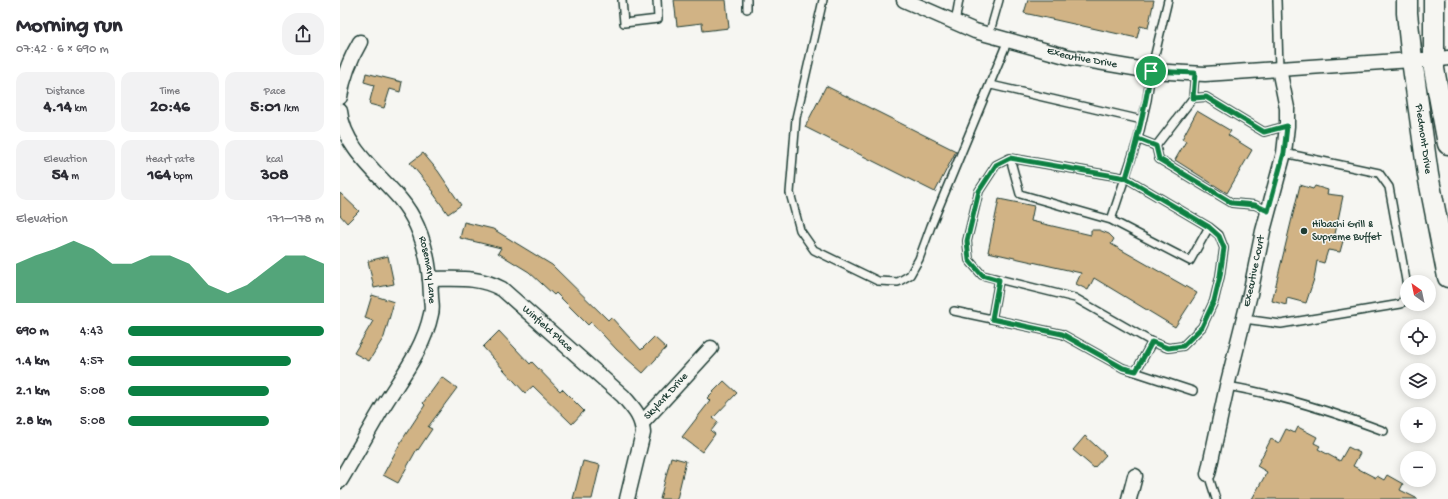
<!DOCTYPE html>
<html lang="en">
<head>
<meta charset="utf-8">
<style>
  :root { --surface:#fff; --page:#f2f2f3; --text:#2b2b33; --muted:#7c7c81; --accent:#0b8043 }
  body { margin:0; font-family:"Gochi Hand",sans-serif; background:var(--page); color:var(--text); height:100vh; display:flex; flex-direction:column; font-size:15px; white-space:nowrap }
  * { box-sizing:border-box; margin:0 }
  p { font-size:13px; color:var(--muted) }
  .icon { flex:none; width:22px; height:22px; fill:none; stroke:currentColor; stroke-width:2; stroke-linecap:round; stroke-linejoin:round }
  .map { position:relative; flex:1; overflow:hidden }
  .drawer { display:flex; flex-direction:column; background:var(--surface); width:340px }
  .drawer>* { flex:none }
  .needle { width:26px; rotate:327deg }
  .buttons { position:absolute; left:1060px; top:275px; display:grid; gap:8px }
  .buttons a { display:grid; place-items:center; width:36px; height:36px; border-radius:50%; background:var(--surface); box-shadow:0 2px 10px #0003; font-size:20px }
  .pin { position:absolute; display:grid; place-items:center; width:34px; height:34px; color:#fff; margin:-17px; border:2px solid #fff; border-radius:50%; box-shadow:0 1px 4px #0007 }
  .round { display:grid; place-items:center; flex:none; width:42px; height:42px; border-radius:16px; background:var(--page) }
  .headline { display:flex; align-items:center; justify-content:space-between; height:68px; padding:0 16px }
  h1 { font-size:22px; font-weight:700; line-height:30px }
  .stats { display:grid; grid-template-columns:repeat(3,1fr); gap:6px; height:68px; padding:4px 16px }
  .stats div { display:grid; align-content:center; border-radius:10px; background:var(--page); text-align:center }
  .stats b { font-size:17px; font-weight:700 }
  .stats small { font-size:11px; font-weight:400 }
  .stats p { font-size:11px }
  .chart { height:112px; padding:8px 16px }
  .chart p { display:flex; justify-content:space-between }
  .chart svg { width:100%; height:72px; margin-top:4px; fill:var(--accent); opacity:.7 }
  ul { padding:0 16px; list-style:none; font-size:13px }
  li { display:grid; grid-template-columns:64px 48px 1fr; align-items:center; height:30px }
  li i { height:10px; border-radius:5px; background:var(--accent) }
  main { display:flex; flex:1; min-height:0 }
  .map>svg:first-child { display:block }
  .building { fill:#d1b385; stroke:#1f3d34 }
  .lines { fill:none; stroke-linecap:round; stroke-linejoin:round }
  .lane-casing { stroke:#1f3d34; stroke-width:10 }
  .street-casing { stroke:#1f3d34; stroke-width:17 }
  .secondary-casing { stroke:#1f3d34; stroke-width:23 }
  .lane { stroke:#f6f6f2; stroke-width:7 }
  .street { stroke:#f6f6f2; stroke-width:14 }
  .secondary { stroke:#f6f6f2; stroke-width:20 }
  .route-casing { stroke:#fff; stroke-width:8 }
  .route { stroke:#0b8043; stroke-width:5 }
  .poi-dot { fill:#1f3d34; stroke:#f6f6f2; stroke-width:1.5 }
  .labels { text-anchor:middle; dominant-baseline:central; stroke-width:3; stroke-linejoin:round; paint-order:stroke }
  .street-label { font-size:11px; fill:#1f3d34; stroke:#f6f6f2 }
  .poi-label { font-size:11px; fill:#1f3d34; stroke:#f6f6f2; text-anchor:start }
</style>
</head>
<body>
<main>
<section class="drawer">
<div class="headline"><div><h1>Morning run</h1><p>07:42 · 6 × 690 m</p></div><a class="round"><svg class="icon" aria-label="share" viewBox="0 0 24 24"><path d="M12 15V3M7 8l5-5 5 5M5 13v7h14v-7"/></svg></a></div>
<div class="stats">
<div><p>Distance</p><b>4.14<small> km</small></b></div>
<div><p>Time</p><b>20:46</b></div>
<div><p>Pace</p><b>5:01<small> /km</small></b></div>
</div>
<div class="stats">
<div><p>Elevation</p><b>54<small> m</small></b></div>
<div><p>Heart rate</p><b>164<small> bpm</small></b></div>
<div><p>kcal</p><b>308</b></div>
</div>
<div class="chart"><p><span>Elevation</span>171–178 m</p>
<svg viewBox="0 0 160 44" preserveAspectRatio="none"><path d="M0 44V20L10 15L20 11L30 6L40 11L50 20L60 20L70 15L80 15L90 20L100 33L110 38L120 33L130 24L140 15L150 15L160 20V44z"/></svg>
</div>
<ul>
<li><b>690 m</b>4:43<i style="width:100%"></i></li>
<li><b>1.4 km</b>4:57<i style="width:83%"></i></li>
<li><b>2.1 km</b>5:08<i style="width:72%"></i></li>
<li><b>2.8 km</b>5:08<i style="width:72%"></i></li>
</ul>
</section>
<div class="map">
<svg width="1108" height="499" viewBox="0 0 1108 499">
  <rect width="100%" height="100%" fill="#f6f6f2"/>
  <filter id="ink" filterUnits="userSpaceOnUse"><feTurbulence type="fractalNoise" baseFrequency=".025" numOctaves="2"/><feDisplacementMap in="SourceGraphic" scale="8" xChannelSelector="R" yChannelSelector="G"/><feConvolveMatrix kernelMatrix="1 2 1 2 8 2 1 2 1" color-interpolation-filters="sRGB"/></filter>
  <g filter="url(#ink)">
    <path class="building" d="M334 0H386L389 28 363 31 362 23 337 26Z
      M688 0H814L808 28 800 26 797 38 684 13Z
      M26 73 62 82 60 92 50 89 44 108 29 104 34 85 24 82Z
      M486 86 616 151 595 192 465 127Z
      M857 111 891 131 888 135 912 150 887 193 835 160 846 141 842 139Z
      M83 153 98 171 121 205 108 214 93 193 94 192 70 163Z
      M960 185 973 189 975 186 988 190 987 194 1003 196 994 239 1003 241 1000 252 988 250 984 263 977 261 974 279 966 303 947 298 946 305 932 301Z
      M0 193 19 211 7 223 0 215Z
      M659 199 694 206 691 221 751 235V230H759L769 234 774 239 771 244 857 293 835 327 754 278 748 290 736 284 741 273 648 252Z
      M124 222 153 229 212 265 268 320 271 317 301 350 314 337 326 348 303 373 277 350 251 322 248 325 216 293 214 295 189 272 158 253 161 248 120 238Z
      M48 256 54 284 34 288 28 261Z
      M32 295 54 302 44 337 29 361 14 353 33 321 25 318Z
      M159 331 190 364 192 362 220 391 222 389 244 411 232 424 193 386 185 393 143 347Z
      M102 377 117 388 88 427 92 429 78 450 77 449 58 483 43 475 62 440 85 405 83 403Z
      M384 381 397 393 373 418 378 422 371 431 375 434 362 452 342 437 370 401 367 398Z
      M958 427 977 437 974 443 980 446 978 449 1000 461 1008 447 1020 453 1013 466 1036 478 1037 476 1044 480 1047 475 1063 484 1060 490 1078 499H912L927 472 917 466 931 439 939 443 946 429 955 433Z
      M745 436 766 455 754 468 733 450Z
      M331 457 346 461 337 499H320Z
      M243 461 260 465 252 499H233Z"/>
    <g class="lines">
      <defs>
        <path id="lane" d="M282 0 284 23 318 19 317 0
          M407 0V9
          M483 0 456 118 450 193 460 230 474 250 538 281 558 282 570 275 579 259 591 226 668 40
          M828 0 811 71 807 100 798 139 771 220 850 261 869 227 786 178 670 158 656 165 639 191 627 241 629 260 642 275 735 298 812 342 828 348 843 346 862 327 874 301 880 276 884 248 879 235 869 227
          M937 0 939 69
          M615 23 619 0
          M649 35 659 0
          M651 85 802 120
          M853 98 855 73
          M798 139 816 146
          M944 153 1039 173 1049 187 1067 286
          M670 158 680 194 771 220
          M928 211 915 205 892 203 819 159 816 146 853 98 866 97 924 132 947 126
          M614 311 722 334 783 368 853 391
          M652 319 659 280
          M904 319 941 324 1061 304 1067 293
          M796 371 812 342
          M887 386C941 395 993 412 1044 431
          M868 474 876 499"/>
        <g id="street">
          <path id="s1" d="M564 0 635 31 729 57 811 71 865 74 1072 60H1094L1108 58"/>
          <path d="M0 97C3 77 10 59 20 42"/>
          <path id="s2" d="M0 111C3 147 39 174 60 199 83 226 90 262 91 296 91 301 93 308 91 314 84 348 62 376 44 405 29 430 15 456 0 481"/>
          <path id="s3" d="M90 279C117 279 138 276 162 289L283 396C293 408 302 416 303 433L287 499"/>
          <path id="s4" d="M302 423 371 348"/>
          <path id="s5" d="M868 474 887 386 910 294 923 231 944 153 947 126V108L939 69"/>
          <path d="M789 499 795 476"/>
        </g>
        <g id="secondary">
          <path id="s6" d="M1067 0V13L1072 60 1088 175 1108 277"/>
          <path d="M1094 0V69L1108 144"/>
        </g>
      </defs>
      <use href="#lane" class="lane-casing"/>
      <use href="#street" class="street-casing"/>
      <use href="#secondary" class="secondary-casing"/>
      <use href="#lane" class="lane"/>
      <use href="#street" class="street"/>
      <use href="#secondary" class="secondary"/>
    </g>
  </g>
  <g class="lines" filter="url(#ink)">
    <defs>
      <path id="route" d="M811 71C805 108 797 142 786 178L670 158 656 165 639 191 627 241 629 260 642 275 659 280 652 319 722 334 783 368 796 371 812 342 828 348 843 346 862 327 874 301 880 276 884 248 879 236 869 227 786 178 798 139 816 146 819 159 892 203 915 205 928 211 944 153 947 126 924 132 866 97 853 98 855 73 811 71"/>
    </defs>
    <use href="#route" class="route-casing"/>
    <use href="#route" class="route"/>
  </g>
  <circle class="poi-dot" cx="964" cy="231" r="4"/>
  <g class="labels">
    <g class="street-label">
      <text stroke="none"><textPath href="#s1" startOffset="188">Executive Drive</textPath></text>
      <text stroke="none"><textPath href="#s6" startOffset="140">Piedmont Drive</textPath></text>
      <text stroke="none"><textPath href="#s2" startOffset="186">Rosemary Lane</textPath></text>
      <text stroke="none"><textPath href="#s5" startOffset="208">Executive Court</textPath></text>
      <text stroke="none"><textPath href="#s3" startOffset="134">Winfield Place</textPath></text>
      <text stroke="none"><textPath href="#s4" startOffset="36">Skylark Drive</textPath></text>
    </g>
    <g class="poi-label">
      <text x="972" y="225">Hibachi Grill &amp;<tspan x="972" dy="13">Supreme Buffet</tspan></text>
    </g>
  </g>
</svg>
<div class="buttons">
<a><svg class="needle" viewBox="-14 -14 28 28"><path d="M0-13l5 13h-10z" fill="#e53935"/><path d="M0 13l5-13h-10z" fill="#7c7c81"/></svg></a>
<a><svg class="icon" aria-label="locate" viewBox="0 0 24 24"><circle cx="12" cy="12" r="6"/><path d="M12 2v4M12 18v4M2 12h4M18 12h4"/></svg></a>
<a><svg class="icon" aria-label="layers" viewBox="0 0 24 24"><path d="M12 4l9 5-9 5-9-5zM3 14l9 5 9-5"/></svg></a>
<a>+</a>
<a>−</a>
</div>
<div class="pin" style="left:811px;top:71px;background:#1e9e55"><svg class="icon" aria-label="arrive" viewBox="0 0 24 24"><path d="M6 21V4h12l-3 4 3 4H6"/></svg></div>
</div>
</main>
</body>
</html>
